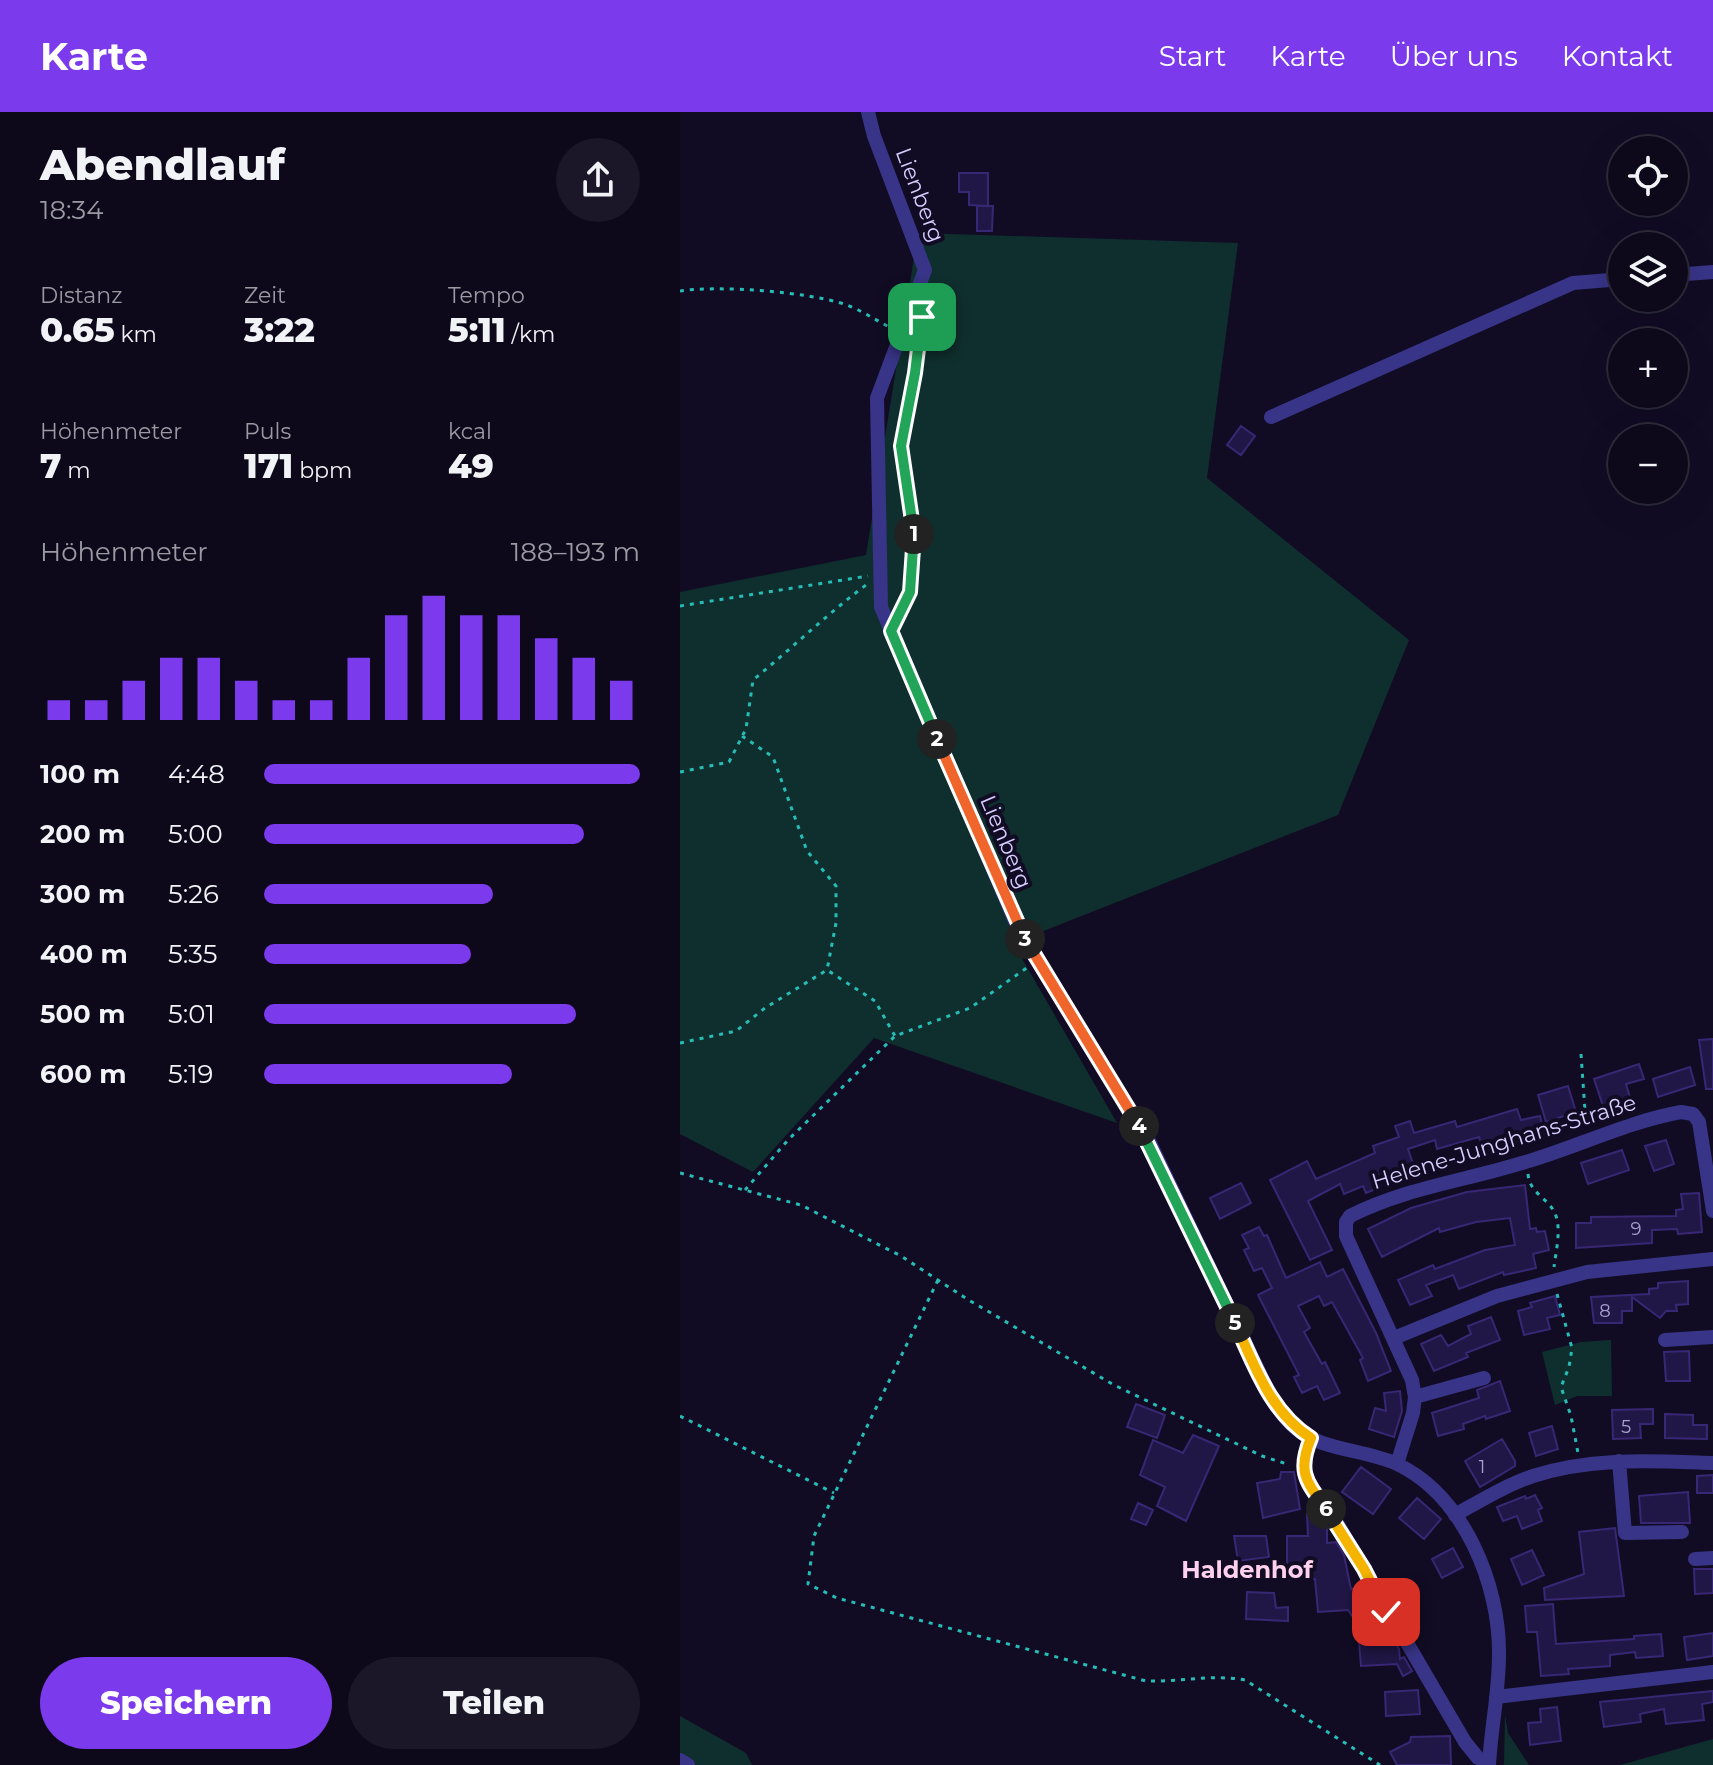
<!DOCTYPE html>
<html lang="de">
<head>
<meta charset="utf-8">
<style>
  :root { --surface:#0d091b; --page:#1b1728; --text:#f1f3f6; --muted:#9a9aa3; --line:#2d2a3a; --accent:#7c3aed }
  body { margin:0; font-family:Montserrat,sans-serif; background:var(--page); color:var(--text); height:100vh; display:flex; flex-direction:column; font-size:30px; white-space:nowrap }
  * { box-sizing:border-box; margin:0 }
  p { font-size:26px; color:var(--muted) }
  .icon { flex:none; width:44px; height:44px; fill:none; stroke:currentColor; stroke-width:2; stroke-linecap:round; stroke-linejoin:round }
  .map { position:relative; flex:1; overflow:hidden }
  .side { display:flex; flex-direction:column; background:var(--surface); width:680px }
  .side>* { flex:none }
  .fabs { position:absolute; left:928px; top:24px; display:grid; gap:16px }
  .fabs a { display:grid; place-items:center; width:80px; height:80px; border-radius:50%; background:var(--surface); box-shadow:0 8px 32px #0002,0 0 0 2px var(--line); font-size:40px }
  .pin { position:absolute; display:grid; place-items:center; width:68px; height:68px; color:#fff; margin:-34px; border-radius:16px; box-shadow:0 4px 12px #0006 }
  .km { position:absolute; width:40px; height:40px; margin:-20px; border-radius:50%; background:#222; color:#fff; font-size:22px; line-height:40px; text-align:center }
  .round { display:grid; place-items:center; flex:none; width:84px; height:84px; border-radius:42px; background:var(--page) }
  .overview { display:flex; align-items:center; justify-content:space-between; height:136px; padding:0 40px }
  h1 { font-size:44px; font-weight:800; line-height:60px }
  .figures { display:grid; grid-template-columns:repeat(3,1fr); gap:12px; height:136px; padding:8px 40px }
  .figures div { display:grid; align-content:center }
  .figures b { font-size:34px; font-weight:800 }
  .figures small { font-size:22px; font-weight:400 }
  .figures p { font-size:22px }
  .chart { height:224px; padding:16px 40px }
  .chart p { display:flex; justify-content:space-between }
  .chart svg { width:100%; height:144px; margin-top:8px; stroke:var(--accent); stroke-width:6 }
  .primary-button { display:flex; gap:16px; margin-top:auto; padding:16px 40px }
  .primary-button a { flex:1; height:92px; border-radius:48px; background:var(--accent); color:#fff; font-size:32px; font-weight:800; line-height:92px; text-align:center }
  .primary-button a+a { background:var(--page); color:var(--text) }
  ul { padding:0 40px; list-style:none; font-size:26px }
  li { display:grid; grid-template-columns:128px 96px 1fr; align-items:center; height:60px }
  li i { height:20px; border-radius:10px; background:var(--accent) }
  header { display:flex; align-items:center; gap:48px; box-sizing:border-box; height:112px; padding:0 40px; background:var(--accent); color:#fff }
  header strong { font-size:38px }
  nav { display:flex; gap:44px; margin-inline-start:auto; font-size:28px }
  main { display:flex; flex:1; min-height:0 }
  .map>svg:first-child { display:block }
  .green { fill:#0f2f2e }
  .building { fill:#211746; stroke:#382774; stroke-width:2 }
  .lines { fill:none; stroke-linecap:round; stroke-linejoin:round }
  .path { stroke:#25bdb6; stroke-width:3; stroke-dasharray:4 6; stroke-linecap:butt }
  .minor { stroke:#383487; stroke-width:14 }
  .split-1-casing { stroke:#fff; stroke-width:16 }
  .split-2-casing { stroke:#fff; stroke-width:16 }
  .split-3-casing { stroke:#fff; stroke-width:16 }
  .split-4-casing { stroke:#fff; stroke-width:16 }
  .split-5-casing { stroke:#fff; stroke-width:16 }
  .split-6-casing { stroke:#fff; stroke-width:16 }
  .split-7-casing { stroke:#fff; stroke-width:16 }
  .split-1 { stroke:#22a559; stroke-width:10 }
  .split-2 { stroke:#22a559; stroke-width:10 }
  .split-3 { stroke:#f0652b; stroke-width:10 }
  .split-4 { stroke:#f0652b; stroke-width:10 }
  .split-5 { stroke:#22a559; stroke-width:10 }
  .split-6 { stroke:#f5b400; stroke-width:10 }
  .split-7 { stroke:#f5b400; stroke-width:10 }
  .labels { text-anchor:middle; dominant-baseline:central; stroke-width:8; stroke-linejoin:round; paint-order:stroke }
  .number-label { font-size:18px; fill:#a9a1d1 }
  .street-label { font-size:22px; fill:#d6cfff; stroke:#110c24 }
  .neighbourhood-label { font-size:24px; font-weight:bold; fill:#ffd1ee; stroke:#110c24 }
</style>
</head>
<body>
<header>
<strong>Karte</strong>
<nav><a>Start</a><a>Karte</a><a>Über uns</a><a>Kontakt</a></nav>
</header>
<main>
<section class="side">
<div class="overview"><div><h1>Abendlauf</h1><p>18:34</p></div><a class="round"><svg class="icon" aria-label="share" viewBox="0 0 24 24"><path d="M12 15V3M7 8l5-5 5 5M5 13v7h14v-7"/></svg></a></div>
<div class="figures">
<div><p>Distanz</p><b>0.65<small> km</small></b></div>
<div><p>Zeit</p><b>3:22</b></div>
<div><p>Tempo</p><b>5:11<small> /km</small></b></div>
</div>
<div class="figures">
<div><p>Höhenmeter</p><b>7<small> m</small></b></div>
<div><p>Puls</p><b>171<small> bpm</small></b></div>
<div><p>kcal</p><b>49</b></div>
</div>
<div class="chart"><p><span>Höhenmeter</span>188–193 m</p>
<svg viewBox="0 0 160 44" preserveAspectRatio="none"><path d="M5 44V38M15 44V38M25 44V32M35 44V25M45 44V25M55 44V32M65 44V38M75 44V38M85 44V25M95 44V12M105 44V6M115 44V12M125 44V12M135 44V19M145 44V25M155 44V32"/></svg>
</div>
<ul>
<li><b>100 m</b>4:48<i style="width:100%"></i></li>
<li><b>200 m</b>5:00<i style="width:85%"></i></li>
<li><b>300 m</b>5:26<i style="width:61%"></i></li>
<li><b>400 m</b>5:35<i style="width:55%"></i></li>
<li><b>500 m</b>5:01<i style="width:83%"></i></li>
<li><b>600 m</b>5:19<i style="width:66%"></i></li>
</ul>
<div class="primary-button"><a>Speichern</a><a>Teilen</a></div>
</section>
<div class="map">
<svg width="1033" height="1653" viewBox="0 0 1033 1653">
  <rect width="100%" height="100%" fill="#110c24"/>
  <path class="green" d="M238 121 558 131 527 366 729 528 658 703 333 831 437 1011 194 926 73 1060 0 1022V480L186 443Z
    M931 1228 932 1284H897L875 1293 862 1240 901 1230Z
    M825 1603 828 1621 849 1653H824Z
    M0 1604 66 1641 72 1653H0Z
    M1033 1627V1653H940Z"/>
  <path class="building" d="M279 61H308V94L289 93V80H279Z
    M297 94H313L312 119H297Z
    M561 314 575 324 561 343 547 333Z
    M1033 927V977H1026L1019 928Z
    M959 952 964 967 946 972 951 989 924 997 914 967Z
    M1010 955 1015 973 978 985 973 967Z
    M888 974 896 1000 866 1010 858 983Z
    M837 997 841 1008 860 1004 864 1021 850 1024 849 1020 802 1034 799 1025 757 1037 755 1028 728 1037 735 1057 699 1069 701 1075 686 1081 683 1074 664 1082 660 1072 628 1089 652 1138 630 1148 590 1068 627 1049 636 1067 695 1041 693 1034 719 1025 715 1014 730 1009 734 1021 775 1009 777 1015Z
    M986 1028 994 1052 974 1059 965 1034Z
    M942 1038 949 1058 908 1072 901 1051Z
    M561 1071 571 1091 540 1107 530 1086Z
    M845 1073 850 1117 856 1116 857 1120 865 1119 869 1138 853 1142 856 1156 824 1163 823 1160 779 1177 773 1163 746 1173 752 1184 730 1193 718 1168 753 1153 755 1157 805 1138 835 1133 830 1106 796 1110 760 1120 759 1116 702 1145 688 1117 731 1096 787 1080Z
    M1019 1081 1022 1120 998 1122 997 1117 972 1118V1131L896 1136V1111H911V1105L996 1104V1098L1003 1097 1001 1082Z
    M579 1115 584 1124 587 1123 606 1166 640 1150 647 1165 663 1157 696 1221 711 1259 688 1269 680 1248 683 1246 652 1190 644 1194 639 1184 618 1194 630 1216 624 1220 642 1252 645 1250 660 1281 644 1288 637 1274 622 1281 614 1265 619 1263 578 1183 592 1176 582 1156 574 1159 564 1138 569 1136 562 1123Z
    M1008 1169V1192L996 1193 997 1199H986L980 1206 952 1185V1199H942V1211H914L911 1185 969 1182V1177L978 1176V1171Z
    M875 1184 880 1203 867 1206 870 1217 844 1223 838 1199 852 1195 850 1191Z
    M811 1205 820 1228 786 1241 788 1245 754 1259 741 1232 761 1223 768 1234 791 1222 788 1214Z
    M1009 1239 1010 1269H986L984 1240Z
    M820 1269 830 1299 806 1307 805 1304 783 1312 784 1317 758 1324 752 1301 799 1286 797 1278Z
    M720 1279 722 1299 714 1325 689 1317 695 1296 706 1299 704 1281Z
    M456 1292 485 1303 477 1326 447 1315Z
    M973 1297V1312H960L961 1326 933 1327 932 1298Z
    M985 1302 1013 1303V1313H1027V1327L985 1326Z
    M872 1314 878 1337 856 1344 849 1321Z
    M513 1323 539 1334 506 1409 477 1394 485 1375 460 1363 473 1328 503 1341Z
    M822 1327 835 1349V1354L800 1375 785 1349Z
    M681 1355 711 1377 693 1402 662 1380Z
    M601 1360H614L620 1397 583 1406 577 1371 600 1367Z
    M1033 1363V1381H1017V1364Z
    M1008 1380 1010 1411H961L959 1384Z
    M855 1383 862 1396 858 1398 862 1409 842 1417 837 1404 823 1409 817 1395 845 1384 846 1387Z
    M737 1386 761 1407 744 1427 719 1406Z
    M458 1391 473 1398 466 1413 451 1407Z
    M637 1401 647 1414V1431L656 1430 664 1443 671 1477 683 1476 690 1488 691 1499 699 1511 684 1521 668 1498 638 1500 635 1467 607 1468V1424H628L627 1402Z
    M935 1416 944 1484 865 1488 864 1476 904 1462 899 1420Z
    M554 1424H586L589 1445 558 1449Z
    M773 1436 783 1455 762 1466 752 1447Z
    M852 1438 864 1463 842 1473 831 1447Z
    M1014 1457H1033V1481L1015 1482Z
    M567 1480 594 1481 596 1496 608 1495V1509L566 1507Z
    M873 1492 876 1532 954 1527V1524L981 1522 983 1544 956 1546 955 1540 930 1543V1554L888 1557 889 1562 861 1564 857 1520H847L845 1494Z
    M1033 1521V1544L1007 1548 1004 1525Z
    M714 1528 719 1537 720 1547 724 1545 732 1559 723 1564 717 1552 681 1554 679 1530Z
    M738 1578 740 1602 706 1604 705 1580Z
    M1033 1579V1590L1022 1592 1024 1608 986 1612 984 1597 960 1602 961 1610 924 1615 920 1590Z
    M877 1595 881 1629 850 1633 848 1611 861 1610 860 1597Z
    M770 1624 771 1653H717L710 1640 730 1630 731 1625Z"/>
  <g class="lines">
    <path class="path" d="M0 179C38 173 131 180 167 193 182 199 196 208 211 216
      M0 494 188 464
      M220 501 230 480 234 421 221 334 242 210
      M62 624 93 645 127 739 156 774V811L147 858
      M0 660 49 650 66 617 73 568C111 537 146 503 186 473
      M0 931 56 919 85 896 147 858 195 889 215 924
      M901 942 906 1013
      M0 1061 121 1093 221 1144 287 1187 434 1273 582 1344 610 1353
      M848 1062C850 1083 870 1086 876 1104 881 1119 876 1139 874 1155
      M65 1078 108 1028 215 924 290 896 348 855
      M258 1168 134 1424 128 1472 157 1486 466 1569C499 1570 532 1562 565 1568L700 1653
      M877 1182 892 1236 889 1255 881 1275 891 1304 898 1341
      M0 1304 154 1381"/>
    <path class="minor" d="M188 0 194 24 245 158 197 286 201 495 338 816 470 1031 594 1291C600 1299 606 1308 614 1315 641 1339 685 1337 717 1352 784 1384 820 1473 819 1543 819 1580 811 1616 809 1653
      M994 163 1033 160
      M591 305 893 171 942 167
      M714 1226 817 1184 907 1160 1033 1147
      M985 1228 1033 1225
      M735 1285 804 1266
      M631 1326C625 1342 620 1355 628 1372L657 1411 785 1630 798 1646 809 1651
      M939 1349 945 1421 1002 1420
      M717 1352 733 1301 735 1285 732 1268 666 1124V1110L670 1104C725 1076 784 1069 842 1051 895 1036 946 1010 1001 1000L1013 1002 1019 1010 1033 1099
      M775 1403C800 1389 826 1373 853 1364 912 1345 972 1349 1033 1351
      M1015 1447 1033 1446
      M816 1585 1033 1560
      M0 1648 8 1653"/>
  </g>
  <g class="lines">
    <defs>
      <path id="split-1" d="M234 422 221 334 235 261 242 205"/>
      <path id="split-2" d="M234 422 230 480 211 519 257 627"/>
      <path id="split-3" d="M257 627 345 827"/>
      <path id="split-4" d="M345 827 459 1014"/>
      <path id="split-5" d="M459 1014 555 1211"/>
      <path id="split-6" d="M555 1211C575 1254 590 1300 631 1326 617 1360 626 1369 646 1397"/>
      <path id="split-7" d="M646 1397 684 1457 706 1500"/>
    </defs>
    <use href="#split-1" class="split-1-casing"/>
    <use href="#split-2" class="split-2-casing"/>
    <use href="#split-3" class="split-3-casing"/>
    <use href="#split-4" class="split-4-casing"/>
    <use href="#split-5" class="split-5-casing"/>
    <use href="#split-6" class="split-6-casing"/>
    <use href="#split-7" class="split-7-casing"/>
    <use href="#split-1" class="split-1"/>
    <use href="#split-2" class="split-2"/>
    <use href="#split-3" class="split-3"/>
    <use href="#split-4" class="split-4"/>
    <use href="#split-5" class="split-5"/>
    <use href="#split-6" class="split-6"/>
    <use href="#split-7" class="split-7"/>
  </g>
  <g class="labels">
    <g class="number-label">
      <text x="956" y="1117">9</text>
      <text x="925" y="1199">8</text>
      <text x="946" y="1315">5</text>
      <text x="802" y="1355">1</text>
    </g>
    <g class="street-label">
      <text transform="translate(240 83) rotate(69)">Lienberg</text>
      <text transform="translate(326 730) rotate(67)">Lienberg</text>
      <text transform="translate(824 1030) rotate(-17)">Helene-Junghans-Straße</text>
    </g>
    <g class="neighbourhood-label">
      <text x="567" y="1457">Haldenhof</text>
    </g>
  </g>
</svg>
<div class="fabs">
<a><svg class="icon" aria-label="locate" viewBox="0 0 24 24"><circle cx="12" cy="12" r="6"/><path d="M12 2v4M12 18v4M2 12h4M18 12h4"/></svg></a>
<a><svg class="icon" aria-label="layers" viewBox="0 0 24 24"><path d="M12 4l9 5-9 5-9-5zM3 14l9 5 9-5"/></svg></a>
<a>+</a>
<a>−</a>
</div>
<div class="pin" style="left:242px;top:205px;background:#1e9e55"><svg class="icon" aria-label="arrive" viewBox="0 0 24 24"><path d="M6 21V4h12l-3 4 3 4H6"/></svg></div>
<div class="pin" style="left:706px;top:1500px;background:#d93025"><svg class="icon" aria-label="check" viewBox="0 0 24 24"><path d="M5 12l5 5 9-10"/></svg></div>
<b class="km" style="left:234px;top:422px">1</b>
<b class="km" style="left:257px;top:627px">2</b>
<b class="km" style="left:345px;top:827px">3</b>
<b class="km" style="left:459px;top:1014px">4</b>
<b class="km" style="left:555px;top:1211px">5</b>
<b class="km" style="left:646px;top:1397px">6</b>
</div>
</main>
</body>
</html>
